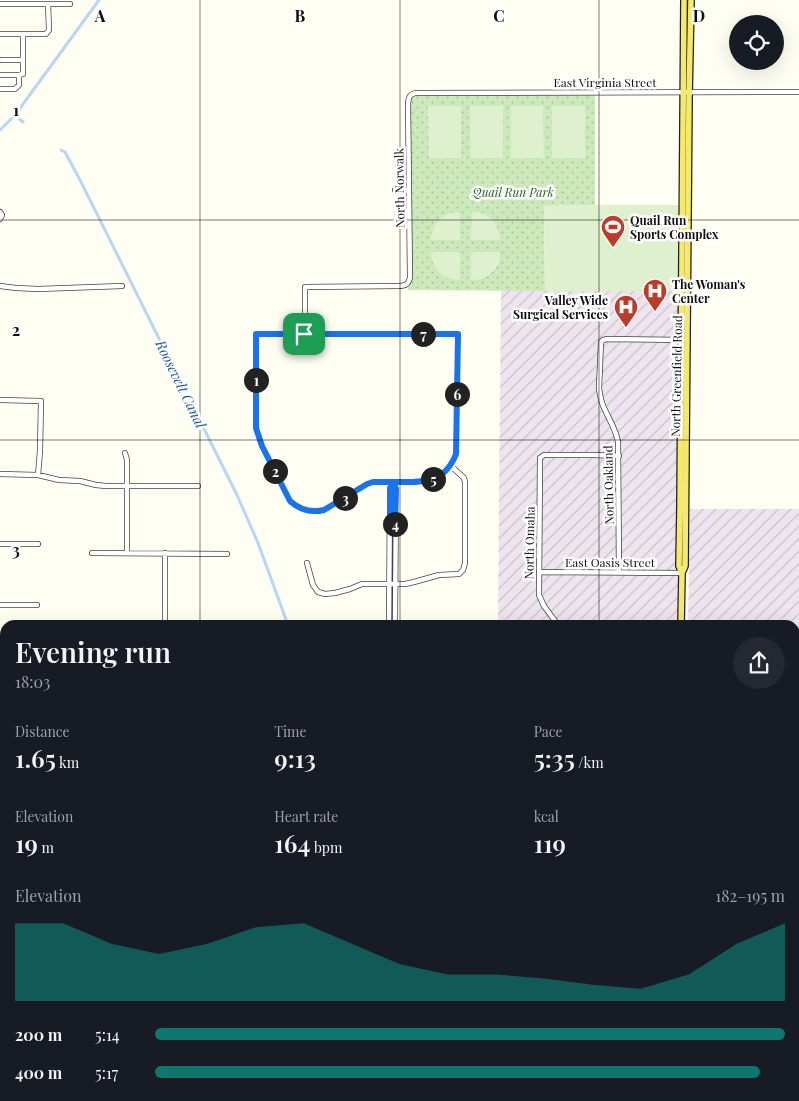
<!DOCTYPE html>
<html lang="en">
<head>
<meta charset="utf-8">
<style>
  :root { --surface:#171b24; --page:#242831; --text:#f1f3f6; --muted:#9ea1a6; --accent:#0f766e }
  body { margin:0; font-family:"Playfair Display",serif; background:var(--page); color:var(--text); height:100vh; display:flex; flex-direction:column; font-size:19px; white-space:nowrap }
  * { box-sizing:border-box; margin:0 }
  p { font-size:16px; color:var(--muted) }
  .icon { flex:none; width:28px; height:28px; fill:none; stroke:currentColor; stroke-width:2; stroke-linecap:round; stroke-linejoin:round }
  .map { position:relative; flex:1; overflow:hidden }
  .details { position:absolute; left:0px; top:620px; width:800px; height:481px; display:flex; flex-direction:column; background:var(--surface); border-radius:15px 15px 0 0; box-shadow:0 5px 20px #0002 }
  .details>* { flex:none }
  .controls { position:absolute; left:729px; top:15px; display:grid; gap:10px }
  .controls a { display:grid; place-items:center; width:55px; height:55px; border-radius:50%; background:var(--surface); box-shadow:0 5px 20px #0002; font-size:25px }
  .pin { position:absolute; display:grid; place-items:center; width:42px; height:42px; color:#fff; margin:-21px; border-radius:10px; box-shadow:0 2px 8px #0006 }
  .km { position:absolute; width:25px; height:25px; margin:-12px; border-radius:50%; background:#222; color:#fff; font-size:14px; line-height:25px; text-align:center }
  .round { display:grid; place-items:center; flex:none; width:52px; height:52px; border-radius:26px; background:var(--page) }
  .headline { display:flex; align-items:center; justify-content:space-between; height:85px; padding:0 15px }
  h1 { font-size:28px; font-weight:600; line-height:38px }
  .metrics { display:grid; grid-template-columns:repeat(3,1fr); gap:8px; height:85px; padding:5px 15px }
  .metrics div { display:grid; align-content:center }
  .metrics b { font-size:25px; font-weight:600 }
  .metrics small { font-size:14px; font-weight:400 }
  .metrics p { font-size:14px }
  .chart { height:140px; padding:10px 15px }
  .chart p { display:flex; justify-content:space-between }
  .chart svg { width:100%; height:90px; margin-top:5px; fill:var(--accent); opacity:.7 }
  ul { padding:0 15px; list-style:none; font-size:16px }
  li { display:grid; grid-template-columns:80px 60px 1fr; align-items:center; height:38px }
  li i { height:12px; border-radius:6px; background:var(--accent) }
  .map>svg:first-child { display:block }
  .industrial { fill:url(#industrial-furrows) }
  .farmland { fill:url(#farmland-dots) }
  .grass { fill:url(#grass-tufts) }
  .park { fill:url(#park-dots); fill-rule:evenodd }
  .pitch { fill:#dff0ce }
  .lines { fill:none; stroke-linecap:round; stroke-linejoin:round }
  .canal { stroke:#b9d5f4; stroke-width:3 }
  .taxiway { stroke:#de9c8e; stroke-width:9 }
  .runway { stroke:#de9c8e; stroke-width:21 }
  .minor-casing { stroke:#424242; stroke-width:6 }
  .major-casing { stroke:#202020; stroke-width:8 }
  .minor { stroke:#fff; stroke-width:4.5 }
  .major { stroke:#f4e86d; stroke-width:5.5 }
  .route-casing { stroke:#fff; stroke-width:10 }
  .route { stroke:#1a73e8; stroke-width:6 }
  .grid { fill:none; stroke:#0f0f0f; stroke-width:1; stroke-opacity:0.55 }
  .labels { text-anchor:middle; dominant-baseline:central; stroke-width:5; stroke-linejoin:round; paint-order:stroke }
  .street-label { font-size:12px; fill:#0f0f0f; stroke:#fff }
  .park-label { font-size:12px; font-style:italic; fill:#256621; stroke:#fff }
  .poi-label { font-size:12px; font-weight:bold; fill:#0f0f0f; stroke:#fff; text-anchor:start }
  .water-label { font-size:14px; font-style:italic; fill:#1c519e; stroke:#fff }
  .grid-label { font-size:16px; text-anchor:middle; font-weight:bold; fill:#0f0f0f; stroke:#fff; stroke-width:5; stroke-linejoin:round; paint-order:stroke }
</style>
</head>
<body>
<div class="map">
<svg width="799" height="1101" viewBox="0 0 799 1101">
  <defs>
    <pattern id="industrial-furrows" width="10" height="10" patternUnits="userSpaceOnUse" patternTransform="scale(1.25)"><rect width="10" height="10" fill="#ede4ed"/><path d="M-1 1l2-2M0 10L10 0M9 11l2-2" fill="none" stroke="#cac2ca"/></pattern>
    <pattern id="farmland-dots" width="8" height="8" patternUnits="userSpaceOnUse" patternTransform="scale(1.25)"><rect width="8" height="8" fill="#f2f4d3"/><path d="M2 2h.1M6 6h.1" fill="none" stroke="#ced0b4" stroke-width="1.8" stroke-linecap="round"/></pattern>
    <pattern id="grass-tufts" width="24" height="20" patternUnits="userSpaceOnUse" patternTransform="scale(1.25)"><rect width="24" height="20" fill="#cce9bc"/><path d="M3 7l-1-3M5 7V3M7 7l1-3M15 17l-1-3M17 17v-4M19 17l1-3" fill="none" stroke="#aec7a0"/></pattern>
    <pattern id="park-dots" width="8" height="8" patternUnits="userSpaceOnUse" patternTransform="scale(1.25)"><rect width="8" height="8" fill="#cce9bc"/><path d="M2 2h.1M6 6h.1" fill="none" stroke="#aec7a0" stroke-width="1.8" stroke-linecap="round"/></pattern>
  </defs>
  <rect width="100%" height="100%" fill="#fffef2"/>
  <path class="industrial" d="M501 290 682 291 681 625H498Z
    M690 509H799V664H795V625H688Z"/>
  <path class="farmland" d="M419 1096H670V1101H420Z"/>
  <path class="grass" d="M799 1072V1101H776L774 1096H795V1075Z"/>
  <path class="park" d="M595 92V205L544 206 545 291 408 290 410 278 408 103 412 94ZM500 252C500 267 490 277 475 280Z"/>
  <path class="pitch" d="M428 106H461V158H429Z
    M470 106H503V158H471Z
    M511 106H543L544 158H511Z
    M552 106H585V158H552Z
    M595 205H683L682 291H545L544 206Z
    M456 212H460V240H431C432 224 441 214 456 212Z
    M472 212C489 211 499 224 500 240H471Z
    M431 252H460V280C443 280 432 269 431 252Z
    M471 252H500C499 268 488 280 471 280Z"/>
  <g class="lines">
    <path class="canal" d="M15 115 23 122
      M0 130 15 115 99 0
      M61 150 65 152 80 180 237 495 258 543 288 625
      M413 1096 414 1101"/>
    <path class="taxiway" d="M795 741H799
      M795 777 799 774
      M795 815 799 820
      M795 983 799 980
      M795 1003 799 1000
      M795 1028 799 1025
      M760 1096 764 1101"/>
    <path class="runway" d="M795 1065 799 1062"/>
    <defs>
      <path id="minor" d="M0 4H70
        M0 34H46L49 30 48 4
        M1 60H23
        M0 75H19V85L15 89H0
        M19 75 23 74V34
        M395 190H409
        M0 212 2 215 0 219
        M0 286 16 288 38 289 122 286
        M257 334H458L456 447V454L450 465 445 471 433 479 420 482H373L367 484C344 499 309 530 287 496L262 446 256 428Z
        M305 334V287L398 286C405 286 408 285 410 278L408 103C409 97 409 95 415 93L799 92
        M0 400 41 401 40 451 38 475
        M125 453 127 460V553
        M0 474 38 475 59 480 80 481 96 485 106 486H198
        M393 482 396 489 395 625
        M0 544H38
        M92 553 227 554
        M165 553V625
        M307 563 313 585 318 592 325 594 335 593 350 589 362 584H405L414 582 439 575 459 574 463 570 465 563V482L464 478 450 465
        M539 572 682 573
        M619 572 618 442C616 430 611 423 606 412 602 405 600 397 599 388L601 342 603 340 607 339 685 340
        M0 605H37
        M389 625 390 488 393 482
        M558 625 544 606 539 595 540 458 544 455H594L619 456
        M0 710H5
        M0 859H5
        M795 891 799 888
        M0 1052H5
        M137 1096 139 1101
        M209 1096V1101"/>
      <path id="major" d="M682 573 685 566 689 97 691 0
        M681 625 682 573 679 566 680 508 684 0
        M795 669H799
        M0 671H5
        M795 675H799
        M678 1101V1096"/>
    </defs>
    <use href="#minor" class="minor-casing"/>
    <use href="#major" class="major-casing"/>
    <use href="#minor" class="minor"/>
    <use href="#major" class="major"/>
  </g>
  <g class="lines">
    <defs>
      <path id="route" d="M304 334H256V428L262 446 290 501C300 510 311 513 324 510L367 484 373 482H393L396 489 395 527 390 528V488L393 482C421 482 444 485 456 454L458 334H304"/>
    </defs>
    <use href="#route" class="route-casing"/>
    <use href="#route" class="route"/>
  </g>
  <path class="grid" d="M200 0V625M400 0V625M599 0V625M0 220H799M0 440H799M0 661H5M795 661H799M0 881H5M795 881H799M200 1096V1101M400 1096V1101M599 1096V1101"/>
  <defs>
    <symbol id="stadium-pin" viewBox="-11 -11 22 30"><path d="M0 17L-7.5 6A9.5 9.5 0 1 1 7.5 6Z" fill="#bc3b2b" stroke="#fff"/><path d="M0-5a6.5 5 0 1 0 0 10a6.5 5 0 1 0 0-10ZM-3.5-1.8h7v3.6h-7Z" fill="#fff"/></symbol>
    <symbol id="hospital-pin" viewBox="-11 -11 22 30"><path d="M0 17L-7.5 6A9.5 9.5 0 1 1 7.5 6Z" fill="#bc3b2b" stroke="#fff"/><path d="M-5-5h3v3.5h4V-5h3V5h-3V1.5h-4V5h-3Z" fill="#fff"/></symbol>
  </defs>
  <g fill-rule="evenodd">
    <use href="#stadium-pin" x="599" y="213" width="28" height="38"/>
    <use href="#hospital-pin" x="641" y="277" width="28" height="38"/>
    <use href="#hospital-pin" x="612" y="293" width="28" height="38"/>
  </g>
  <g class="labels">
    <g class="street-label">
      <text x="605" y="82">East Virginia Street</text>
      <text transform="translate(399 188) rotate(-91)">North Norwalk</text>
      <text transform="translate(676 376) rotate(-89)">North Greenfield Road</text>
      <text transform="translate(608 485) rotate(-91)">North Oakland</text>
      <text transform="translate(529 543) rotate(-89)">North Omaha</text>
      <text x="610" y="562">East Oasis Street</text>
    </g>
    <g class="park-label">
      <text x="513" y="192">Quail Run Park</text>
    </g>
    <g class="poi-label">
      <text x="630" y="220">Quail Run<tspan x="630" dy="14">Sports Complex</tspan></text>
      <text x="672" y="284">The Woman's<tspan x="672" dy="14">Center</tspan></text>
      <text x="608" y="300" text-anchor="end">Valley Wide<tspan x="608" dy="14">Surgical Services</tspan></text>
    </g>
    <g class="water-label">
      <text transform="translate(181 384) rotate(64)">Roosevelt Canal</text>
    </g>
  </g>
  <g class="grid-label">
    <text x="100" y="22">A</text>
    <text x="300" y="22">B</text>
    <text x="499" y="22">C</text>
    <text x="699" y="22">D</text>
    <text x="16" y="116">1</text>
    <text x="16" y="336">2</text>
    <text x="16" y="556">3</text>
  </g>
</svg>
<div class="controls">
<a><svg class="icon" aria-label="locate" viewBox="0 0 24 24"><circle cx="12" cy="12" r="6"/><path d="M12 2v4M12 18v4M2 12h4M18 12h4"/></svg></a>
</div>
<div class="pin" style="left:304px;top:334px;background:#1e9e55"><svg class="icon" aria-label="arrive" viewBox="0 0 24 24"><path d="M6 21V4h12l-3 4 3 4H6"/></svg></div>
<b class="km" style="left:256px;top:380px">1</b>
<b class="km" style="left:275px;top:471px">2</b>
<b class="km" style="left:345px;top:498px">3</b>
<b class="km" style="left:395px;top:524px">4</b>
<b class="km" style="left:433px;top:479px">5</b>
<b class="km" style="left:457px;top:394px">6</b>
<b class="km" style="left:423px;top:334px">7</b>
<section class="details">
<div class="headline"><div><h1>Evening run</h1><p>18:03</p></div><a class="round"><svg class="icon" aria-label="share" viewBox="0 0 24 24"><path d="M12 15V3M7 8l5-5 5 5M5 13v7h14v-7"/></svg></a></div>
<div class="metrics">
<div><p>Distance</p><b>1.65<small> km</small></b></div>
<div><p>Time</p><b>9:13</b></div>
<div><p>Pace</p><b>5:35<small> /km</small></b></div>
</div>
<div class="metrics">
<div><p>Elevation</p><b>19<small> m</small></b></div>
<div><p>Heart rate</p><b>164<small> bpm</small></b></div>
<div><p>kcal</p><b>119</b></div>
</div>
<div class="chart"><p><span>Elevation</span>182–195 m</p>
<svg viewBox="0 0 160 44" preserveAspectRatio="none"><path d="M0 44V6L10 6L20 16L30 21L40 16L50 8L60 6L70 16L80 26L90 31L100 31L110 33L120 36L130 38L140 31L150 16L160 6V44z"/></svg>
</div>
<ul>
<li><b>200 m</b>5:14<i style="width:100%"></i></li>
<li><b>400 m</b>5:17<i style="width:96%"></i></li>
</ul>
</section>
</div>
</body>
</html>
